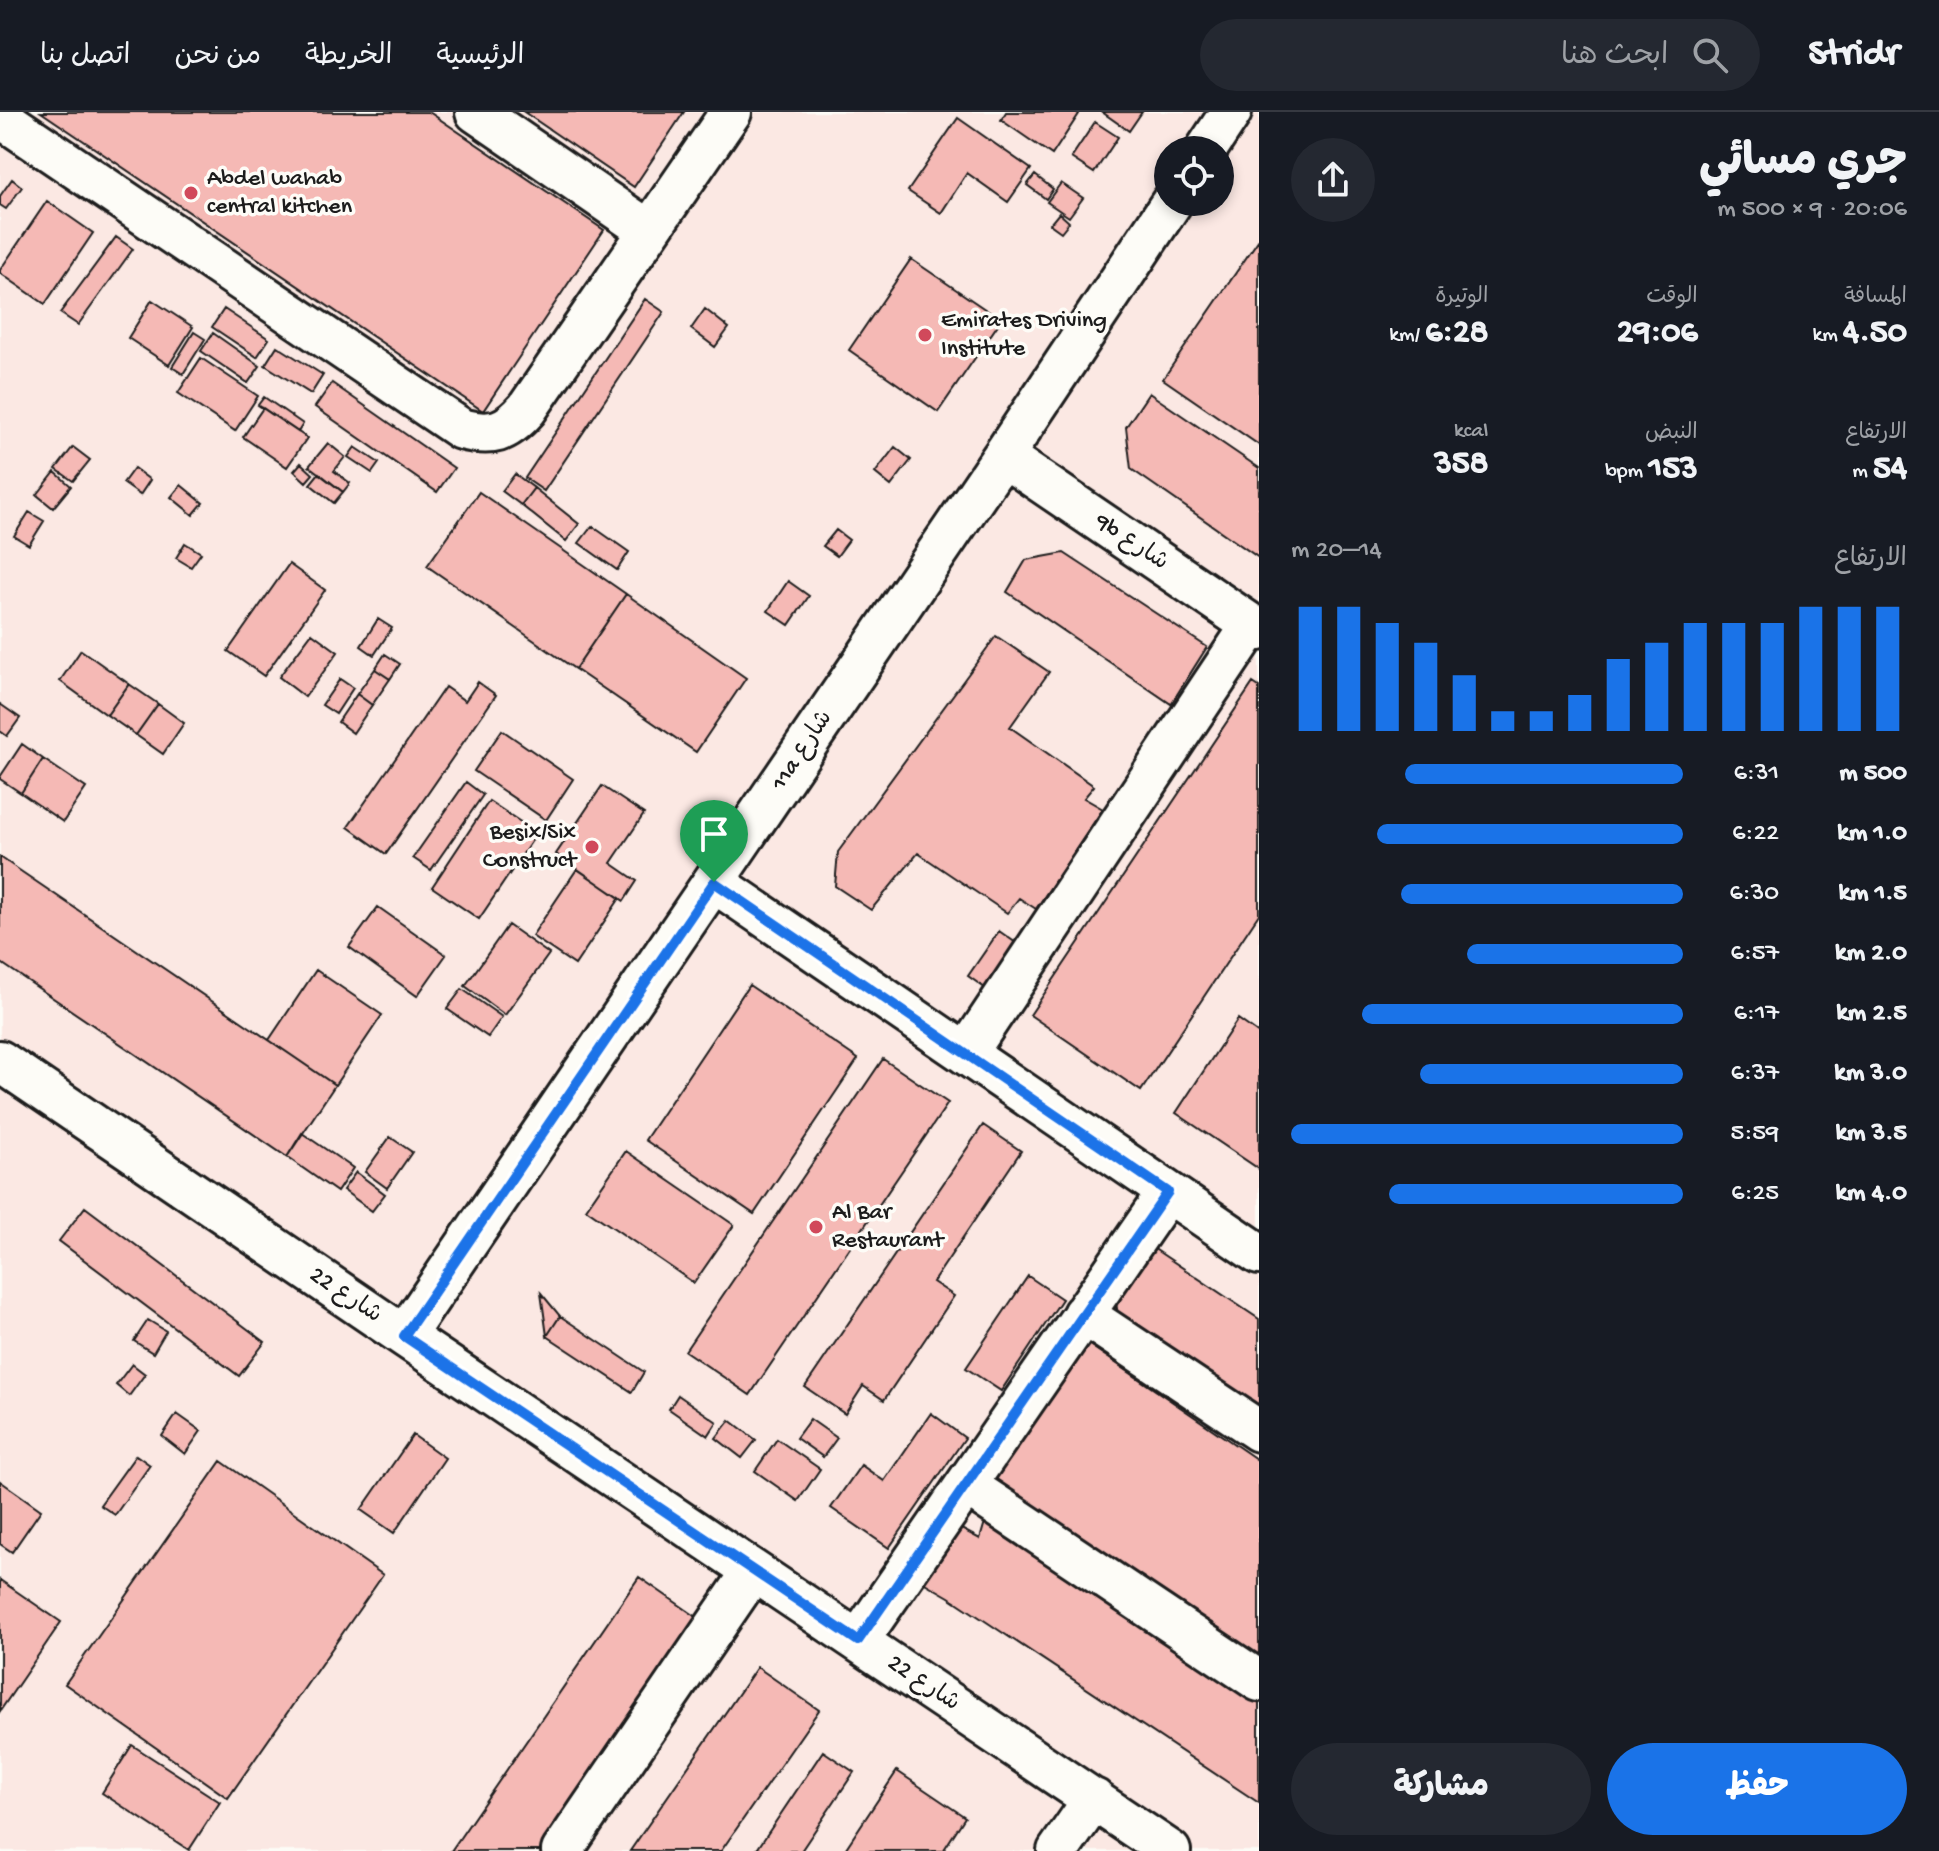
<!DOCTYPE html>
<html lang="ar">
<head>
<meta charset="utf-8">
<style>
  :root { --surface:#171b24; --page:#242831; --text:#f1f3f6; --muted:#9ea1a6; --line:#363941; --accent:#1a73e8 }
  body { margin:0; font-family:"Gochi Hand","Playpen Sans Arabic",sans-serif; background:var(--page); color:var(--text); direction:rtl; height:100vh; display:flex; flex-direction:column; font-size:30px; white-space:nowrap }
  * { box-sizing:border-box; margin:0 }
  p { font-size:26px; color:var(--muted) }
  .icon { flex:none; width:44px; height:44px; fill:none; stroke:currentColor; stroke-width:2; stroke-linecap:round; stroke-linejoin:round }
  .map { position:relative; flex:1; overflow:hidden; direction:ltr }
  .drawer { display:flex; flex-direction:column; background:var(--surface); width:680px }
  .drawer>* { flex:none }
  .controls { position:absolute; left:1154px; top:24px; display:grid; gap:16px }
  .controls a { display:grid; place-items:center; width:80px; height:80px; border-radius:50%; background:var(--surface); box-shadow:0 4px 12px #0003; font-size:40px }
  .pin { position:absolute; display:grid; place-items:center; width:68px; height:68px; color:#fff; margin:-82px -34px; border-radius:50% 50% 50% 0; rotate:-45deg; box-shadow:0 0 8px #0007 }
  .pin .icon { rotate:45deg }
  .round { display:grid; place-items:center; flex:none; width:84px; height:84px; border-radius:42px; background:var(--page) }
  .headline { display:flex; align-items:center; justify-content:space-between; height:136px; padding:0 32px }
  h1 { font-size:44px; font-weight:800; line-height:60px }
  .figures { display:grid; grid-template-columns:repeat(3,1fr); gap:12px; height:136px; padding:8px 32px }
  .figures div { display:grid; align-content:center }
  .figures b { font-size:34px; font-weight:800 }
  .figures small { font-size:22px; font-weight:400 }
  .figures p { font-size:22px }
  .chart { height:224px; padding:16px 32px }
  .chart p { display:flex; justify-content:space-between }
  .chart svg { width:100%; height:144px; margin-top:8px; stroke:var(--accent); stroke-width:6 }
  .primary-button { display:flex; gap:16px; margin-top:auto; padding:16px 32px }
  .primary-button a { flex:1; height:92px; border-radius:48px; background:var(--accent); color:#fff; font-size:32px; font-weight:800; line-height:92px; text-align:center }
  .primary-button a+a { background:var(--page); color:var(--text) }
  ul { padding:0 32px; list-style:none; font-size:26px }
  li { display:grid; grid-template-columns:128px 96px 1fr; align-items:center; height:60px }
  li i { height:20px; border-radius:10px; background:var(--accent) }
  header { display:flex; align-items:center; gap:48px; box-sizing:border-box; height:112px; padding:0 40px; background:var(--surface); border-bottom:2px solid var(--line) }
  header strong { font-size:38px }
  nav { display:flex; gap:44px; margin-inline-start:auto; font-size:28px }
  .search { width:560px; height:72px; background:var(--page); display:flex; align-items:center; gap:20px; box-sizing:border-box; padding:0 28px; border-radius:44px; color:var(--muted); font-size:30px }
  main { display:flex; flex:1; min-height:0 }
  .map>svg:first-child { display:block }
  .built { fill:#fbe8e3; fill-rule:evenodd }
  .building { fill:#f5b9b5; stroke:#1c1c1c; stroke-width:2 }
  .lines { fill:none; stroke-linecap:round; stroke-linejoin:round }
  .minor-casing { stroke:#1c1c1c; stroke-width:46 }
  .minor { stroke:#fdfcf7; stroke-width:40 }
  .route-casing { stroke:#fff; stroke-width:16 }
  .route { stroke:#1a73e8; stroke-width:10 }
  .poi-dot { fill:#d1495b; stroke:#fdfcf7; stroke-width:3 }
  .labels { text-anchor:middle; dominant-baseline:central; stroke-width:7; stroke-linejoin:round; paint-order:stroke }
  .poi-label { font-size:24px; fill:#1c1c1c; stroke:#fdfcf7; text-anchor:start }
  .street-label { font-size:24px; fill:#1c1c1c; stroke:#fdfcf7 }
</style>
</head>
<body>
<header>
<strong>Stridr</strong>
<div class="search"><svg class="icon" aria-label="search" viewBox="0 0 24 24"><circle cx="10" cy="10" r="6"/><path d="M15 15l6 6"/></svg>ابحث هنا</div>
<nav><a>الرئيسية</a><a>الخريطة</a><a>من نحن</a><a>اتصل بنا</a></nav>
</header>
<main>
<section class="drawer">
<div class="headline"><div><h1>جري مسائي</h1><p>20:06 · 9 × 500 m</p></div><a class="round"><svg class="icon" aria-label="share" viewBox="0 0 24 24"><path d="M12 15V3M7 8l5-5 5 5M5 13v7h14v-7"/></svg></a></div>
<div class="figures">
<div><p>المسافة</p><b>4.50<small> km</small></b></div>
<div><p>الوقت</p><b>29:06</b></div>
<div><p>الوتيرة</p><b>6:28<small> /km</small></b></div>
</div>
<div class="figures">
<div><p>الارتفاع</p><b>54<small> m</small></b></div>
<div><p>النبض</p><b>153<small> bpm</small></b></div>
<div><p>kcal</p><b>358</b></div>
</div>
<div class="chart"><p><span>الارتفاع</span>14–20 m</p>
<svg viewBox="0 0 160 44" preserveAspectRatio="none"><path d="M5 44V6M15 44V6M25 44V11M35 44V17M45 44V27M55 44V38M65 44V38M75 44V33M85 44V22M95 44V17M105 44V11M115 44V11M125 44V11M135 44V6M145 44V6M155 44V6"/></svg>
</div>
<ul>
<li><b>500 m</b>6:31<i style="width:71%"></i></li>
<li><b>1.0 km</b>6:22<i style="width:78%"></i></li>
<li><b>1.5 km</b>6:30<i style="width:72%"></i></li>
<li><b>2.0 km</b>6:57<i style="width:55%"></i></li>
<li><b>2.5 km</b>6:17<i style="width:82%"></i></li>
<li><b>3.0 km</b>6:37<i style="width:67%"></i></li>
<li><b>3.5 km</b>5:59<i style="width:100%"></i></li>
<li><b>4.0 km</b>6:25<i style="width:75%"></i></li>
</ul>
<div class="primary-button"><a>حفظ</a><a>مشاركة</a></div>
</section>
<div class="map">
<svg width="1259" height="1739" viewBox="0 0 1259 1739">
  <rect width="100%" height="100%" fill="#fdfcf7"/>
  <filter id="ink" filterUnits="userSpaceOnUse"><feTurbulence type="fractalNoise" baseFrequency=".0125" numOctaves="2"/><feDisplacementMap in="SourceGraphic" scale="16" xChannelSelector="R" yChannelSelector="G"/><feConvolveMatrix kernelMatrix="1 2 1 2 8 2 1 2 1" color-interpolation-filters="sRGB"/></filter>
  <g filter="url(#ink)">
    <path class="built" d="M0 0H1259V1739H0ZM1168 38H1220V90H1168Z"/>
    <path class="building" d="M41 0H429L604 118 483 299Z
      M524 0H684L634 75Z
      M1006 0H1076L1079 2 1052 43 1001 8Z
      M1102 0H1142L1129 19Z
      M958 6 1031 57 1008 90 967 61 941 101 908 79Z
      M1095 10 1118 25 1094 61 1071 46Z
      M1035 63 1053 77 1046 87 1027 73Z
      M12 67 22 75 6 97 0 93V84Z
      M1061 71 1083 86 1069 105 1047 90Z
      M47 89 93 121 45 192 0 161V158Z
      M1059 101 1069 110 1061 120 1050 112Z
      M116 125 133 137 78 213 60 201Z
      M1259 127V333L1163 267Z
      M911 147 1001 208 938 300 849 238Z
      M645 187 664 200 544 379 525 366Z
      M152 188 193 215 169 253 128 226Z
      M224 197 269 227 257 245 212 215Z
      M705 197 729 216 715 235 691 217Z
      M194 220 205 227 183 262 172 255Z
      M213 221 260 254 248 271 201 239Z
      M277 234 323 263 311 282 265 253Z
      M201 246 258 284 235 319 178 281Z
      M332 271 454 356 437 380 315 295Z
      M1149 281 1259 356V446L1131 357 1126 315Z
      M264 285 303 312 298 320 258 293Z
      M263 296 307 326 287 355 243 325Z
      M328 331 345 345 334 359 350 371 343 380 309 354Z
      M73 335 90 348 73 369 56 357Z
      M355 335 379 351 372 361 348 345Z
      M895 335 911 348 891 374 875 361Z
      M301 351 313 362 306 370 294 359Z
      M134 356 150 368 140 383 123 371Z
      M55 360 71 374 53 396 37 383Z
      M319 361 343 380 334 391 310 372Z
      M515 362 534 376 521 393 502 379Z
      M181 373 203 391 193 403 171 385Z
      M534 376 579 412 566 429 521 393Z
      M479 380 626 482 575 557 427 454Z
      M29 400 44 409 29 433 14 424Z
      M592 414 629 440 617 458 579 431Z
      M836 418 849 428 837 444 823 434Z
      M185 431 201 441 191 455 176 446Z
      M1064 441 1207 535 1171 592 1007 480 1026 448Z
      M289 452 325 478 264 564 228 539Z
      M788 469 809 484 789 513 768 499Z
      M626 482 746 566 696 640 575 557Z
      M378 507 392 516 374 543 361 534Z
      M312 521 338 540 305 585 279 565Z
      M996 524 1049 560 1010 615 1094 674 1084 686 1103 697 1036 797 1019 786 1007 801 918 741 871 798 835 774 838 740Z
      M81 538 129 572 107 603 60 569Z
      M385 542 400 552 390 567 375 557Z
      M375 557 390 567 372 593 357 582Z
      M340 567 353 576 336 602 322 593Z
      M478 570 496 583 386 742 348 715 445 575 465 589Z
      M1253 571 1259 575V802L1141 979 1030 903Z
      M129 572 158 592 136 623 107 603Z
      M357 582 372 593 353 621 338 610Z
      M0 592 20 606 7 624 0 619Z
      M158 592 184 611 163 642 136 623Z
      M502 618 573 667 546 708 474 659Z
      M22 632 43 647 21 681 0 667V665Z
      M43 647 86 676 63 710 21 681Z
      M466 670 483 683 431 758 413 746Z
      M602 674 644 702 611 751 637 769 624 789 556 742Z
      M489 689 537 721 479 807 432 775Z
      M0 745 335 973 287 1045 0 850Z
      M577 757 620 786 575 853 532 824Z
      M378 795 446 843 417 884 349 835Z
      M508 813 549 842 505 903 465 874Z
      M999 819 1016 831 985 876 968 864Z
      M316 858 382 903 335 973 269 928Z
      M749 873 858 947 754 1102 645 1028Z
      M462 877 502 905 488 925 447 897Z
      M1238 907 1259 922V1057L1176 1001Z
      M883 947 948 991 750 1283 685 1239Z
      M983 1013 1021 1039 933 1170 954 1184 884 1288 863 1274 845 1302 805 1275Z
      M302 1021 353 1056 337 1080 287 1045Z
      M390 1025 412 1040 387 1076 365 1060Z
      M626 1039 734 1113 694 1171 586 1097Z
      M356 1060 385 1082 372 1099 343 1078Z
      M85 1095 265 1230 239 1264 59 1129Z
      M1141 1128 1259 1207V1306L1119 1211 1113 1169Z
      M1028 1164 1062 1187 1001 1279 966 1256Z
      M541 1181 560 1204 547 1224Z
      M560 1204 644 1260 632 1280 547 1224Z
      M148 1208 166 1219 153 1241 134 1229Z
      M1082 1228 1259 1349V1554L988 1368Z
      M132 1252 145 1262 129 1284 116 1273Z
      M678 1283 717 1310 708 1324 669 1297Z
      M931 1301 965 1326 889 1436 831 1396 861 1353 884 1369Z
      M177 1302 201 1319 185 1342 162 1324Z
      M810 1307 837 1326 823 1345 796 1326Z
      M730 1308 756 1328 742 1346 716 1326Z
      M413 1323 445 1346 394 1421 361 1398Z
      M777 1327 820 1357 798 1389 755 1359Z
      M136 1343 150 1353 115 1403 100 1393Z
      M221 1349 383 1463 228 1686 65 1572Z
      M0 1369 41 1398 12 1440 0 1432Z
      M985 1410 1259 1592V1691L949 1485 916 1466 950 1411 980 1427Z
      M639 1465 704 1510 546 1739H451Z
      M0 1468 61 1510 0 1599Z
      M757 1555 819 1598 721 1739H630Z
      M132 1633 220 1690 189 1738 102 1681Z
      M823 1639 854 1660 801 1739H756Z
      M897 1659 965 1705 943 1739H844Z"/>
    <g class="lines">
      <defs>
        <path id="minor" d="M476 0 649 119
          M0 5 461 317C492 325 506 321 527 297L731 0
          M1206 38 1231 0
          M1003 344 1259 518
          M714 770 1259 1142
          M966 942 1252 513
          M0 949 404 1224 1170 1739
          M1083 1202 1259 1319
          M404 1224 1003 344 1172 90
          M966 1373 1259 1569
          M858 1529 1168 1080
          M562 1739 753 1459
          M1058 1739 1094 1687"/>
      </defs>
      <use href="#minor" class="minor-casing"/>
      <use href="#minor" class="minor"/>
    </g>
  </g>
  <g class="lines" filter="url(#ink)">
    <defs>
      <path id="route" d="M714 770 1168 1080 858 1529 404 1224Z"/>
    </defs>
    <use href="#route" class="route-casing"/>
    <use href="#route" class="route"/>
  </g>
  <g class="poi-dot">
    <circle cx="191" cy="81" r="8"/>
    <circle cx="925" cy="223" r="8"/>
    <circle cx="592" cy="735" r="8"/>
    <circle cx="816" cy="1115" r="8"/>
  </g>
  <g class="labels">
    <g class="poi-label">
      <text x="207" y="67">Abdel wahab<tspan x="207" dy="28">central kitchen</tspan></text>
      <text x="941" y="209">Emirates Driving<tspan x="941" dy="28">Institute</tspan></text>
      <text x="576" y="721" text-anchor="end">Besix/Six<tspan x="576" dy="28">Construct</tspan></text>
      <text x="832" y="1101">Al Bar<tspan x="832" dy="28">Restaurant</tspan></text>
    </g>
    <g class="street-label">
      <text transform="translate(1131 431) rotate(34)">9b شارع</text>
      <text transform="translate(803 639) rotate(-56)">11a شارع</text>
      <text transform="translate(345 1184) rotate(34)">شارع 22</text>
      <text transform="translate(923 1572) rotate(34)">شارع 22</text>
    </g>
  </g>
</svg>
<div class="controls">
<a><svg class="icon" aria-label="locate" viewBox="0 0 24 24"><circle cx="12" cy="12" r="6"/><path d="M12 2v4M12 18v4M2 12h4M18 12h4"/></svg></a>
</div>
<div class="pin" style="left:714px;top:770px;background:#1e9e55"><svg class="icon" aria-label="arrive" viewBox="0 0 24 24"><path d="M6 21V4h12l-3 4 3 4H6"/></svg></div>
</div>
</main>
</body>
</html>
